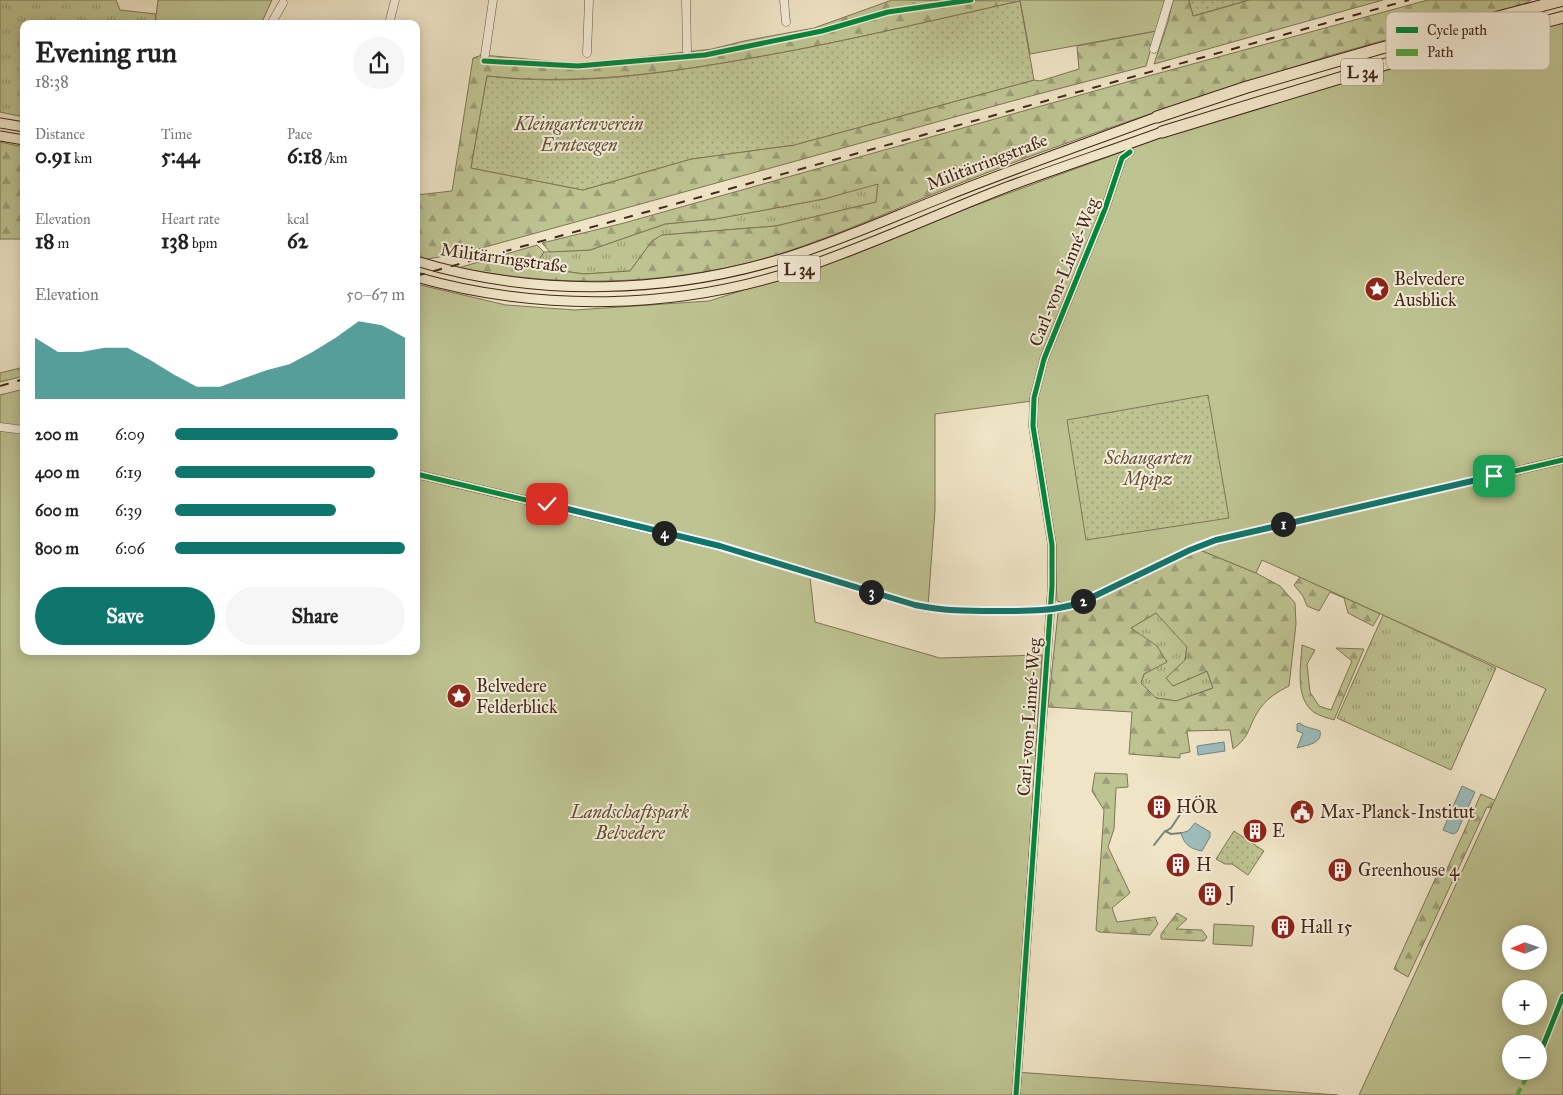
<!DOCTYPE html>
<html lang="en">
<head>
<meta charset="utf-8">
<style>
  :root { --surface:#fff; --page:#f6f6f6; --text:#222; --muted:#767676; --accent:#0f766e }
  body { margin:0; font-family:"IM FELL Great Primer",serif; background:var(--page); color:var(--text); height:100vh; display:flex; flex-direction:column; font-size:19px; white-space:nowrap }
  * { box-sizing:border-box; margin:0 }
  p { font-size:16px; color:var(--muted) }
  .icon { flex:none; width:28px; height:28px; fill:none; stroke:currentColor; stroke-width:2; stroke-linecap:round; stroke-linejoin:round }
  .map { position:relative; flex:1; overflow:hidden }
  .drawer { position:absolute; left:20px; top:20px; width:400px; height:635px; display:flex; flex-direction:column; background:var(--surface); border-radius:10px; box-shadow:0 2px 12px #0003 }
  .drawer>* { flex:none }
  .needle { width:32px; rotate:268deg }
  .fabs { position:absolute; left:1502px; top:925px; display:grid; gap:10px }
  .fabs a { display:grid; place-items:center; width:45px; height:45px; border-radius:50%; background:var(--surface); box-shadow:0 2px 12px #0003; font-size:25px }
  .pin { position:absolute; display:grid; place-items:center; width:42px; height:42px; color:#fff; margin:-21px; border-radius:10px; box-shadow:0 2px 8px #0006 }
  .km { position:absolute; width:25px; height:25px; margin:-12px; border-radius:50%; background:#222; color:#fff; font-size:14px; line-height:25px; text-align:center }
  .round { display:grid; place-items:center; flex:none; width:52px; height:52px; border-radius:26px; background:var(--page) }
  .summary { display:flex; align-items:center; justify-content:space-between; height:85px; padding:0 15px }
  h1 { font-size:28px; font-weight:800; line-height:38px }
  .metrics { display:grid; grid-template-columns:repeat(3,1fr); gap:8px; height:85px; padding:5px 15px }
  .metrics div { display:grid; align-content:center }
  .metrics b { font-size:21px; font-weight:800 }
  .metrics small { font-size:14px; font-weight:400 }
  .metrics p { font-size:14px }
  .chart { height:140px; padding:10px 15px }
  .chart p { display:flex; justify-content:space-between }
  .chart svg { width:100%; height:90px; margin-top:5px; fill:var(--accent); opacity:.7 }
  .primary-button { display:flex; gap:10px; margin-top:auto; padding:10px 15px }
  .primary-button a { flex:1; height:58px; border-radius:30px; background:var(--accent); color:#fff; font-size:20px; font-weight:800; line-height:58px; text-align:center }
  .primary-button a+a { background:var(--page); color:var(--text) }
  ul { padding:0 15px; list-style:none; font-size:16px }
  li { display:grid; grid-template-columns:80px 60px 1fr; align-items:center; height:38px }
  li i { height:12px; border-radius:6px; background:var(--accent) }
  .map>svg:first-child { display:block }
  .grass { fill:url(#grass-tufts); stroke:#807556 }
  .forest { fill:url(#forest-firs); stroke:#807556; fill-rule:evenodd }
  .park { fill:#bec392; stroke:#807556; fill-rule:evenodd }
  .garden { fill:url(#garden-dots); stroke:#807556 }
  .water { fill:#9cbdbc; stroke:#78817c }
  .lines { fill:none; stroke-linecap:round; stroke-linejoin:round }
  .stream { stroke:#78817c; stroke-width:2 }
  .minor-casing { stroke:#6e5646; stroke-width:9 }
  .major-casing { stroke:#43271b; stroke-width:11 }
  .highway-casing { stroke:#43271b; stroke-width:13 }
  .minor { stroke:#f5edda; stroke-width:8 }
  .major { stroke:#efe4c6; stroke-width:9 }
  .highway { stroke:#efe4c6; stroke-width:11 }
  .rail { stroke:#43271b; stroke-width:2; stroke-dasharray:9 9; stroke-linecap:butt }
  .quiet { stroke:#56aa43; stroke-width:4; stroke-dasharray:8 4; stroke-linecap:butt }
  .cycleway-casing { stroke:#f5edda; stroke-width:8 }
  .cycleway { stroke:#00873e; stroke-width:5 }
  .route-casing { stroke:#fff; stroke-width:10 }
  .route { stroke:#0f766e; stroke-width:6 }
  .labels { text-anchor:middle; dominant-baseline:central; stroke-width:4; stroke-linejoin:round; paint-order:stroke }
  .shield { fill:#f5edda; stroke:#786254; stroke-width:1 }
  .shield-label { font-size:16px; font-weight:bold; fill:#43271b }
  .park-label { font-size:18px; font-style:italic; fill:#624e39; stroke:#f5edda }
  .street-label { font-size:18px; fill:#43271b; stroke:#f5edda }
  .poi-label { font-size:18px; fill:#43271b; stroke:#f5edda; text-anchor:start }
  .key { fill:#f5edda; stroke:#c0b2a1; stroke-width:1 }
  .key-label { font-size:14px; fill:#43271b }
</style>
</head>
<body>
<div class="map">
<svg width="1563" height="1095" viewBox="0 0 1563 1095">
  <defs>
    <pattern id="grass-tufts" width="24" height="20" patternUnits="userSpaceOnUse" patternTransform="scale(1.25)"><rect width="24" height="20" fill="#bec392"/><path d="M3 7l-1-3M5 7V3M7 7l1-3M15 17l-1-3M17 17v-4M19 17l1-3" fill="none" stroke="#9c9e76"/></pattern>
    <pattern id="forest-firs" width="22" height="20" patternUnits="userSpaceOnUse" patternTransform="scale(1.25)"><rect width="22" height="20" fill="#bec392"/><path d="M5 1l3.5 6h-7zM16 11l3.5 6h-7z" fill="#9c9e76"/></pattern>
    <pattern id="garden-dots" width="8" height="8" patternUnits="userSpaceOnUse" patternTransform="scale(1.25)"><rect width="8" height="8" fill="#bec392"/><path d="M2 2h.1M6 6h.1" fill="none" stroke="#9c9e76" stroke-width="1.8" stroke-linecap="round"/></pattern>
  </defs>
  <rect width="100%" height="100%" fill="#efe4c6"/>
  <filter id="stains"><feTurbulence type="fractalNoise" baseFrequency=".004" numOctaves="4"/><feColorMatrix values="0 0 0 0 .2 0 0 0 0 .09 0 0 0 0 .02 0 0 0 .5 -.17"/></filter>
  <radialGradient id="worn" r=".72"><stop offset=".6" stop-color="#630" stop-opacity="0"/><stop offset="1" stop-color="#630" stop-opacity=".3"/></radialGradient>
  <path class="grass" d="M0 0H116L120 10 156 14 155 24H24V117L0 112Z
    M878 183 876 202 776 226 662 235 652 241 630 271 584 274 534 267 544 252 590 250 665 224 715 219 824 199Z
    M24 367V376L0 382V373Z
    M1156 613 1187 646 1185 660 1167 679 1173 686 1207 671 1213 688 1176 701 1156 698 1141 683 1144 674 1167 661 1131 628Z
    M1383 615 1496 668 1451 770 1337 718Z"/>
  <path class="forest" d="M892 0 1020 1C925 22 831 45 735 61 653 75 570 85 487 76L471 168 583 190 691 159 794 145 1034 80 1040 81 1079 69 1077 46 1156 31 1146 66 1027 97 460 254 419 260 416 259V195L452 191 473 58 482 55 582 64 712 49 744 41 814 28Z
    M1173 0H1189L1194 16 1249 0H1383L1154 64 1168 22Z
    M1428 0H1531L1524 4C1468 19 1412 32 1357 48 1326 56 1296 67 1266 76 1204 96 1142 116 1081 138 1021 159 962 182 904 206 846 230 786 256 725 268 633 286 549 285 458 268L537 245 544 252 534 267 584 274 630 271 652 241 662 235 776 226 876 202 878 184 824 199 765 210 715 219 665 224 590 250 550 252 542 243 624 223 1141 78Z
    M0 142 24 147V239H0Z
    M1200 550 1256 573 1280 586 1295 603 1296 624 1289 686C1277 692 1266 699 1259 710 1248 726 1251 736 1233 749L1230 730 1187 731 1190 752 1180 754V758L1129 754 1132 712 1048 707 1058 613 1088 602ZM1156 613 1187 647 1185 660 1166 678 1173 686 1207 671 1213 688 1176 701 1156 698 1141 683 1144 674 1167 662 1157 646 1131 628Z
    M1300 577 1380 614 1373 626 1348 613 1344 598 1330 592 1319 611 1307 606 1303 596 1294 585Z
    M1302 645 1315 650 1307 664 1310 692 1319 706 1331 710 1352 661 1336 648 1364 649 1334 720C1328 718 1320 716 1315 713 1294 699 1301 666 1302 645Z
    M1095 773 1127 774 1128 787 1116 788 1114 829 1108 847 1130 893 1112 908 1117 922 1155 917 1158 924 1150 935 1099 932 1096 930 1104 810 1092 791Z
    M1481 794 1563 831 1487 807 1408 977 1394 969 1437 875 1443 878Z
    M1177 913 1187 919 1176 929 1202 930 1207 937 1204 941 1161 939V934Z"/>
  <path class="park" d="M158 0H272L261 24H155Z
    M1020 0H1165L1156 31 1030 54Z
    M1563 20V1095H1359L1546 689 1262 560 1256 573 1200 550 1088 602 1066 604 1057 601 1054 539 1032 401 935 414V510L928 606 809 568 815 622 940 658 1042 655 1015 1072 1338 1095H0V395L24 389V651H416V284L506 305 575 310 709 301 848 257 968 208 1165 136 1315 88ZM1511 934H1539V961H1511ZM1511 989H1539V1016H1511ZM1511 1044H1539V1071H1511Z
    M1214 924 1254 926 1252 946 1213 944Z"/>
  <path class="garden" d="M1189 0H1249L1193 16Z
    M1020 1 1034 80 794 145 691 159 583 190 471 168 487 76C570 86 653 75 735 61 831 45 925 22 1020 1Z
    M1208 395 1229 518 1086 540 1067 420Z
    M1234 831 1264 851 1248 875 1232 864H1225L1216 859Z"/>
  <path class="water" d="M1300 723C1305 728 1313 728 1320 731 1323 744 1306 745 1297 748L1303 733 1297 731V724Z
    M1224 742 1225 751 1198 755 1197 746Z
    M1462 786 1475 792 1457 832 1453 834 1443 830Z
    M1195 823 1210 832V837L1202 851C1191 849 1184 845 1181 833L1188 831Z"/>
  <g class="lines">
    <path class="stream" d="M1166 831 1171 828 1183 810
      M1154 845 1165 831 1171 834 1181 833"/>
    <defs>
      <path id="minor" d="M686 0 687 51
        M784 0 786 22
        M271 24 283 3
        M389 24 395 0
        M1154 49 1169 0
        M587 53 589 0
        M485 55 493 0
        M0 427 24 430
        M416 474 720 546 915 605C940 611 965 611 992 611 1024 611 1049 612 1080 603L1191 550 1216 540 1563 460
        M1016 1095 1052 586V545L1033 426 1034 398 1044 359 1105 209 1122 158 1130 152"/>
      <path id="major" d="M0 123 24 127
        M0 136 24 140
        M416 261C537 298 671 294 791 256 844 239 895 216 946 196 1016 168 1087 143 1157 117
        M416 277C539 312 676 310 797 270 869 246 937 214 1007 187 1058 168 1110 151 1162 132"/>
      <path id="highway" d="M1157 117 1247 87 1378 49 1563 0
        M1162 132 1386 64 1563 17"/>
    </defs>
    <use href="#minor" class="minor-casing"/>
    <use href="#major" class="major-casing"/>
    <use href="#highway" class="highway-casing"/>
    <use href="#minor" class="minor"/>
    <use href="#major" class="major"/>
    <use href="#highway" class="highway"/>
    <path class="rail" d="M416 276 1409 0
      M0 386 24 379"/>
    <path class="quiet" d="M1517 1095 1530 1071"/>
    <defs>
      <path id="cycleway" d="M484 61 578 66 705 55 822 31 888 12 971 0
        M416 474 720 546 915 605C940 611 965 611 992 611 1024 611 1049 612 1080 603L1191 550 1216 540 1563 460
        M1539 1056 1563 996
        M1016 1095 1052 586V545L1033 426 1034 398 1044 359 1105 209 1122 158 1130 152"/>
    </defs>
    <use href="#cycleway" class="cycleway-casing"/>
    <use href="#cycleway" class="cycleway"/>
  </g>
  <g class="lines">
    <defs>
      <path id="route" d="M547 504 720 546 915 605C942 611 968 611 996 611 1027 611 1049 612 1080 603L1190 550 1216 540 1494 476"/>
    </defs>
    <use href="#route" class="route-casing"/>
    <use href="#route" class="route"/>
  </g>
  <defs>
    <symbol id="sight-disc" viewBox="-11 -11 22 22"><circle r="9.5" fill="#8f2418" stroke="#f5edda"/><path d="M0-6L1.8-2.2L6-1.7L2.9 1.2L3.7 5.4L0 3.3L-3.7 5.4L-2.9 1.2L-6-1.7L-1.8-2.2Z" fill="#fff"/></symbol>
    <symbol id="building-disc" viewBox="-11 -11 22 22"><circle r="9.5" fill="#8f2418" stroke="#f5edda"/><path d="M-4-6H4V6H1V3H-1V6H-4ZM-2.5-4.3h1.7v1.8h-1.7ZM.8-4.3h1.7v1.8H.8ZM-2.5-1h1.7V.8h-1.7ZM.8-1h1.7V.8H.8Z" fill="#fff"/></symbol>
    <symbol id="civic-disc" viewBox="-11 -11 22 22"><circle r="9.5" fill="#8f2418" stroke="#f5edda"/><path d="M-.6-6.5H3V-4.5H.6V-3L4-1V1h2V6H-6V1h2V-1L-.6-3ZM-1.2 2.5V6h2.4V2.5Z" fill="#fff"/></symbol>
  </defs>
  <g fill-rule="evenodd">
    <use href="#sight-disc" x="1363" y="275" width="28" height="28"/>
    <use href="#sight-disc" x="445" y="682" width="28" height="28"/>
    <use href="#building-disc" x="1145" y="793" width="28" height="28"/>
    <use href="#civic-disc" x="1288" y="798" width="28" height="28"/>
    <use href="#building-disc" x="1241" y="817" width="28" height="28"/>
    <use href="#building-disc" x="1164" y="851" width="28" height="28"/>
    <use href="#building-disc" x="1326" y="856" width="28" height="28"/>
    <use href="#building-disc" x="1196" y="880" width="28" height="28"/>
    <use href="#building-disc" x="1269" y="913" width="28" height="28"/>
  </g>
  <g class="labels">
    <g class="shield">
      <rect x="1341" y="58.5" width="42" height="27" rx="4"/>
      <rect x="778" y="255.5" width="42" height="27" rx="4"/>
    </g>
    <g class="shield-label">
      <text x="1362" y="72">L 34</text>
      <text x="799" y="269">L 34</text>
    </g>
    <g class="park-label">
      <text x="579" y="124">Kleingartenverein<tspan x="579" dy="21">Erntesegen</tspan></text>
      <text x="1148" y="458">Schaugarten<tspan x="1148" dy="21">Mpipz</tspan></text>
      <text x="630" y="812">Landschaftspark<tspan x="630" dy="21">Belvedere</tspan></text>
    </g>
    <g class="street-label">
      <text transform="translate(987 162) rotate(-21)">Militärringstraße</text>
      <text transform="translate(504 258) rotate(8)">Militärringstraße</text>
      <text transform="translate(1064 272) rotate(-68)">Carl-von-Linné-Weg</text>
      <text transform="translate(1029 717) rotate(-86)">Carl-von-Linné-Weg</text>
    </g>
    <g class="poi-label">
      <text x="1394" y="279">Belvedere<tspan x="1394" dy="21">Ausblick</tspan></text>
      <text x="476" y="686">Belvedere<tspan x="476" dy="21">Felderblick</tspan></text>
      <text x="1176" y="807">HÖR</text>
      <text x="1320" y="812">Max-Planck-Institut</text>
      <text x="1272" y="831">E</text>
      <text x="1196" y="865">H</text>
      <text x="1358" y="870">Greenhouse 4</text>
      <text x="1228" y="894">J</text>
      <text x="1300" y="927">Hall 15</text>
    </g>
  </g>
  <rect x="1386" y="12" width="164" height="58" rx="8" class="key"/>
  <rect x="1396" y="27" width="22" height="6" fill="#00873e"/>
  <rect x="1396" y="49" width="22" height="7" fill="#56aa43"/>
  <g class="key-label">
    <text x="1427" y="35">Cycle path</text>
    <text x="1427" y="57">Path</text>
  </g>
  <rect width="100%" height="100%" filter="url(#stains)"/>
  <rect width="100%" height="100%" fill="url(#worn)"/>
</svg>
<div class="fabs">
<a><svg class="needle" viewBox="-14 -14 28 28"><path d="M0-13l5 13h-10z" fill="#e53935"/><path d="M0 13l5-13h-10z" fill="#767676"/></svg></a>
<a>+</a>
<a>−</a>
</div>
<div class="pin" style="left:1494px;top:476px;background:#1e9e55"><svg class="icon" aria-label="arrive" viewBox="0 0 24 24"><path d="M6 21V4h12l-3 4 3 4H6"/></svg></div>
<div class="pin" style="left:547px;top:504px;background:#d93025"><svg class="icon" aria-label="check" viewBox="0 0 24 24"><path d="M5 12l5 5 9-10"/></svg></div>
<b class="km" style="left:1283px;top:524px">1</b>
<b class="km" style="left:1083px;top:601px">2</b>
<b class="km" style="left:871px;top:592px">3</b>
<b class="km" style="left:664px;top:533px">4</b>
<section class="drawer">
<div class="summary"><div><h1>Evening run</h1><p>18:38</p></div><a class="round"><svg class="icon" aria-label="share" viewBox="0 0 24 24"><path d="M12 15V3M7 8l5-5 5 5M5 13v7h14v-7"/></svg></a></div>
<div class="metrics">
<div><p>Distance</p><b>0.91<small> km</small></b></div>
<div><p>Time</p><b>5:44</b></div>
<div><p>Pace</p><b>6:18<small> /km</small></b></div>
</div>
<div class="metrics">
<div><p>Elevation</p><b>18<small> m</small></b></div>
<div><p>Heart rate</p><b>138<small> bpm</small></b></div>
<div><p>kcal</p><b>62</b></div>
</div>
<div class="chart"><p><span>Elevation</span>50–67 m</p>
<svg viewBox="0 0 160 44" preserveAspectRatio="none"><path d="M0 44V14L10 21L20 21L30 19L40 19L50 25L60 32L70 38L80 38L90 34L100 30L110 27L120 21L130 14L140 6L150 8L160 14V44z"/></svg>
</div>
<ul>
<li><b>200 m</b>6:09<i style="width:97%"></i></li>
<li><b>400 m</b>6:19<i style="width:87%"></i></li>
<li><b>600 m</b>6:39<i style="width:70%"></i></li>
<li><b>800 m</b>6:06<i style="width:100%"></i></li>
</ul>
<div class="primary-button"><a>Save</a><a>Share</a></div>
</section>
</div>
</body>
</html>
